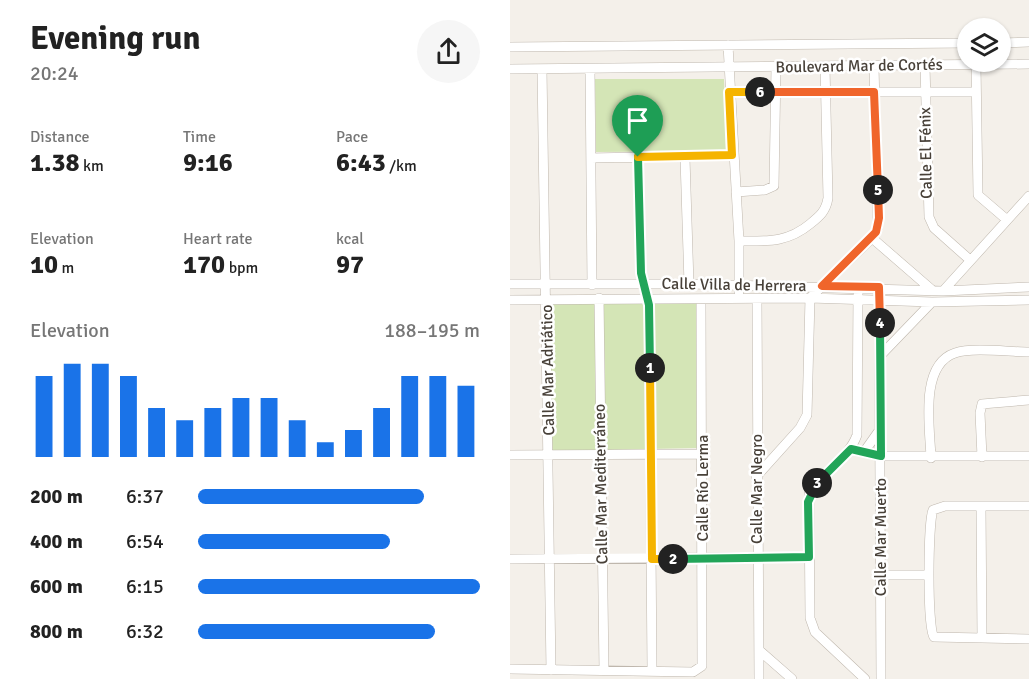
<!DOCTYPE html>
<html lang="en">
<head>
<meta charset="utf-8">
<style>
  :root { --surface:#fff; --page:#f6f6f6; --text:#222; --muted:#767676; --accent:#1a73e8 }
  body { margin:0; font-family:Signika,sans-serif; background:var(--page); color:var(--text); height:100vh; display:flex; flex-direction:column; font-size:22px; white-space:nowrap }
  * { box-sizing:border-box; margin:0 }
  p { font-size:20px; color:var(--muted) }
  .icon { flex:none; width:33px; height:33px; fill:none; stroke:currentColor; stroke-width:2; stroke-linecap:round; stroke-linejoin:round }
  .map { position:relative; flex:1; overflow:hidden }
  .panel { display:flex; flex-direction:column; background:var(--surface); width:510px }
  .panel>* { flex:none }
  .buttons { position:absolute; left:447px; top:18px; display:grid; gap:12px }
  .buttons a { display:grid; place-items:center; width:54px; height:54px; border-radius:50%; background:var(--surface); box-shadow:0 2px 4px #0004; font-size:30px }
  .pin { position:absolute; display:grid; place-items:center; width:51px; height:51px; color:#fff; margin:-62px -26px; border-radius:50% 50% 50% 0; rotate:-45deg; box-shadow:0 0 6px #0007 }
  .pin .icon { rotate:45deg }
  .km { position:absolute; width:30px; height:30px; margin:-15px; border-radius:50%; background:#222; color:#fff; font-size:16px; line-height:30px; text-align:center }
  .round { display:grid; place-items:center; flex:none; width:63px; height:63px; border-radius:32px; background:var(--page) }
  .headline { display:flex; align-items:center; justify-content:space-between; height:102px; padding:0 30px }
  h1 { font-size:33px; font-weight:700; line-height:45px }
  .stats { display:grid; grid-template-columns:repeat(3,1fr); gap:9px; height:102px; padding:6px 30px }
  .stats div { display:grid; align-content:center }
  .stats b { font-size:26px; font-weight:700 }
  .stats small { font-size:16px; font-weight:400 }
  .stats p { font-size:16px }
  .chart { height:168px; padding:12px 30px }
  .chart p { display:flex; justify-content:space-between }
  .chart svg { width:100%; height:108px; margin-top:6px; stroke:var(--accent); stroke-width:6 }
  ul { padding:0 30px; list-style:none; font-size:20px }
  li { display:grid; grid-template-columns:96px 72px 1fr; align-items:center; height:45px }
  li i { height:15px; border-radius:8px; background:var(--accent) }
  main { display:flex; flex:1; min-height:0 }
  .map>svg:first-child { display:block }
  .green { fill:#d4e5b6 }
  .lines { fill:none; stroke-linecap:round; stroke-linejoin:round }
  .minor-casing { stroke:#bfb7ad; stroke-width:10 }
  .minor { stroke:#fff; stroke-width:9 }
  .split-1-casing { stroke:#fff; stroke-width:12 }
  .split-2-casing { stroke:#fff; stroke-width:12 }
  .split-3-casing { stroke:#fff; stroke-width:12 }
  .split-4-casing { stroke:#fff; stroke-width:12 }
  .split-5-casing { stroke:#fff; stroke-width:12 }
  .split-6-casing { stroke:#fff; stroke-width:12 }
  .split-7-casing { stroke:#fff; stroke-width:12 }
  .split-1 { stroke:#22a559; stroke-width:8 }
  .split-2 { stroke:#f5b400; stroke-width:8 }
  .split-3 { stroke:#22a559; stroke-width:8 }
  .split-4 { stroke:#22a559; stroke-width:8 }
  .split-5 { stroke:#f0652b; stroke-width:8 }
  .split-6 { stroke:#f0652b; stroke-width:8 }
  .split-7 { stroke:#f5b400; stroke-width:8 }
  .labels { text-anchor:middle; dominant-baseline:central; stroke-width:5; stroke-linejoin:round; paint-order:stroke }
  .street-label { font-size:16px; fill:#484139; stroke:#fff }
</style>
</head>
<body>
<main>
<section class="panel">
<div class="headline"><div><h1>Evening run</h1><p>20:24</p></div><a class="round"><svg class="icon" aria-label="share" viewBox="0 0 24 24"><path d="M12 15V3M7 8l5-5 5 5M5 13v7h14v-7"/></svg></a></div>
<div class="stats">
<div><p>Distance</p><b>1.38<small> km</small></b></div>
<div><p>Time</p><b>9:16</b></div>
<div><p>Pace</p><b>6:43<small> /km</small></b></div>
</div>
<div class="stats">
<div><p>Elevation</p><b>10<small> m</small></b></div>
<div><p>Heart rate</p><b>170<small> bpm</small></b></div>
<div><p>kcal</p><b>97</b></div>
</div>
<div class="chart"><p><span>Elevation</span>188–195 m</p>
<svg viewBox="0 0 160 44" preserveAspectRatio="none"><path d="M5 44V11M15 44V6M25 44V6M35 44V11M45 44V24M55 44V29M65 44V24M75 44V20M85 44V20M95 44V29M105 44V38M115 44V33M125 44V24M135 44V11M145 44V11M155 44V15"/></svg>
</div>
<ul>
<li><b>200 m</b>6:37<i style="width:80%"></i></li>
<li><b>400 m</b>6:54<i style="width:68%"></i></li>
<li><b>600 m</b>6:15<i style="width:100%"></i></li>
<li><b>800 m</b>6:32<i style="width:84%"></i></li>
</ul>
</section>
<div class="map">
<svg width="519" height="679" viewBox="0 0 519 679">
  <rect width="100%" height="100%" fill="#f4f0ea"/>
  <path class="green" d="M85 79H214L216 151 86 152Z
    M187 302V448L41 451V303Z"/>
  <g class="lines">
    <defs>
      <path id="minor" d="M490 43 519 42
        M218 45 229 241V292
        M0 47 458 43
        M415 65 419 217 424 228 460 260
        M466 65 468 195 496 219
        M0 69 519 64
        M32 69 41 670
        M80 69 82 285
        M219 92H466
        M128 157 131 273 139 310 142 669
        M81 158 222 155
        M175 158 179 284
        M226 192 255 190 264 186 266 67
        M362 238 422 290
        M229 241C257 241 277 243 300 224 310 216 316 211 318 198L315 66
        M0 284H179L433 291 519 287
        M433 291 519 196
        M348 295 347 435C338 460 311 471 299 494L300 618 305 632 355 679
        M369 296 371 679
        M89 298 94 670
        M247 299 249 679
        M0 300 300 298 422 302 519 300
        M370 356 422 302
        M341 449 371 456H519
        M354 452 371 428
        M0 455 193 454
        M472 457 470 413 472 404 519 400
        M421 458C420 428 409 365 445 353 463 347 499 352 519 352
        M246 477 290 428 297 415 300 298 362 238 368 227 364 66
        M519 506H435L423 510C418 522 417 628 424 637L519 639
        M471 507 472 638
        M0 559 299 557
        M372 575H419
        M249 650 282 679
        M0 669 183 672 192 666 191 300"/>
    </defs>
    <use href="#minor" class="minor-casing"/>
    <use href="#minor" class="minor"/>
  </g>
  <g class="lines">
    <defs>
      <path id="split-1" d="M128 157 131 273 139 305 140 368"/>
      <path id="split-2" d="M140 368 142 559H163"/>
      <path id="split-3" d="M163 559 299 557 298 502 307 483"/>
      <path id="split-4" d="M307 483 341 449 371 456 370 323"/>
      <path id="split-5" d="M368 190 369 218 366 232 312 286 369 287 370 323"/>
      <path id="split-6" d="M250 92H364L368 190"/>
      <path id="split-7" d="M128 157 222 155 219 92H250"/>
    </defs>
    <use href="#split-1" class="split-1-casing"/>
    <use href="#split-2" class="split-2-casing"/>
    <use href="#split-3" class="split-3-casing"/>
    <use href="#split-4" class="split-4-casing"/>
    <use href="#split-5" class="split-5-casing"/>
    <use href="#split-6" class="split-6-casing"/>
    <use href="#split-7" class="split-7-casing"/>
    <use href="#split-1" class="split-1"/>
    <use href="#split-2" class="split-2"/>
    <use href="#split-3" class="split-3"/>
    <use href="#split-4" class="split-4"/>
    <use href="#split-5" class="split-5"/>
    <use href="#split-6" class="split-6"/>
    <use href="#split-7" class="split-7"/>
  </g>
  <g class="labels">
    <g class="street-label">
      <text transform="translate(349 66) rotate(-1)">Boulevard Mar de Cortés</text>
      <text transform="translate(416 153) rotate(-91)">Calle El Fénix</text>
      <text transform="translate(224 285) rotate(1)">Calle Villa de Herrera</text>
      <text transform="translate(38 370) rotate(-91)">Calle Mar Adriático</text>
      <text transform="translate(91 484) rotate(-91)">Calle Mar Mediterráneo</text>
      <text transform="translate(193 488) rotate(-90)">Calle Río Lerma</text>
      <text transform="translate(247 489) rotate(-90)">Calle Mar Negro</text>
      <text transform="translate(371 537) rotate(-90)">Calle Mar Muerto</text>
    </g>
  </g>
</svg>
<div class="buttons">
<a><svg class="icon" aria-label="layers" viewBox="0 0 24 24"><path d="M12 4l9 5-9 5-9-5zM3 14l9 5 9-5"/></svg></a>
</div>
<div class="pin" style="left:128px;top:157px;background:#1e9e55"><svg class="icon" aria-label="arrive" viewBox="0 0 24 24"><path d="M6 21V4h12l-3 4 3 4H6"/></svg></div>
<b class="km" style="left:140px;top:368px">1</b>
<b class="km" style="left:163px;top:559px">2</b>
<b class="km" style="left:307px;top:483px">3</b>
<b class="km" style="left:370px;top:323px">4</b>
<b class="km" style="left:368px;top:190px">5</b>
<b class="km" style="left:250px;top:92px">6</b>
</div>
</main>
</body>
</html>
